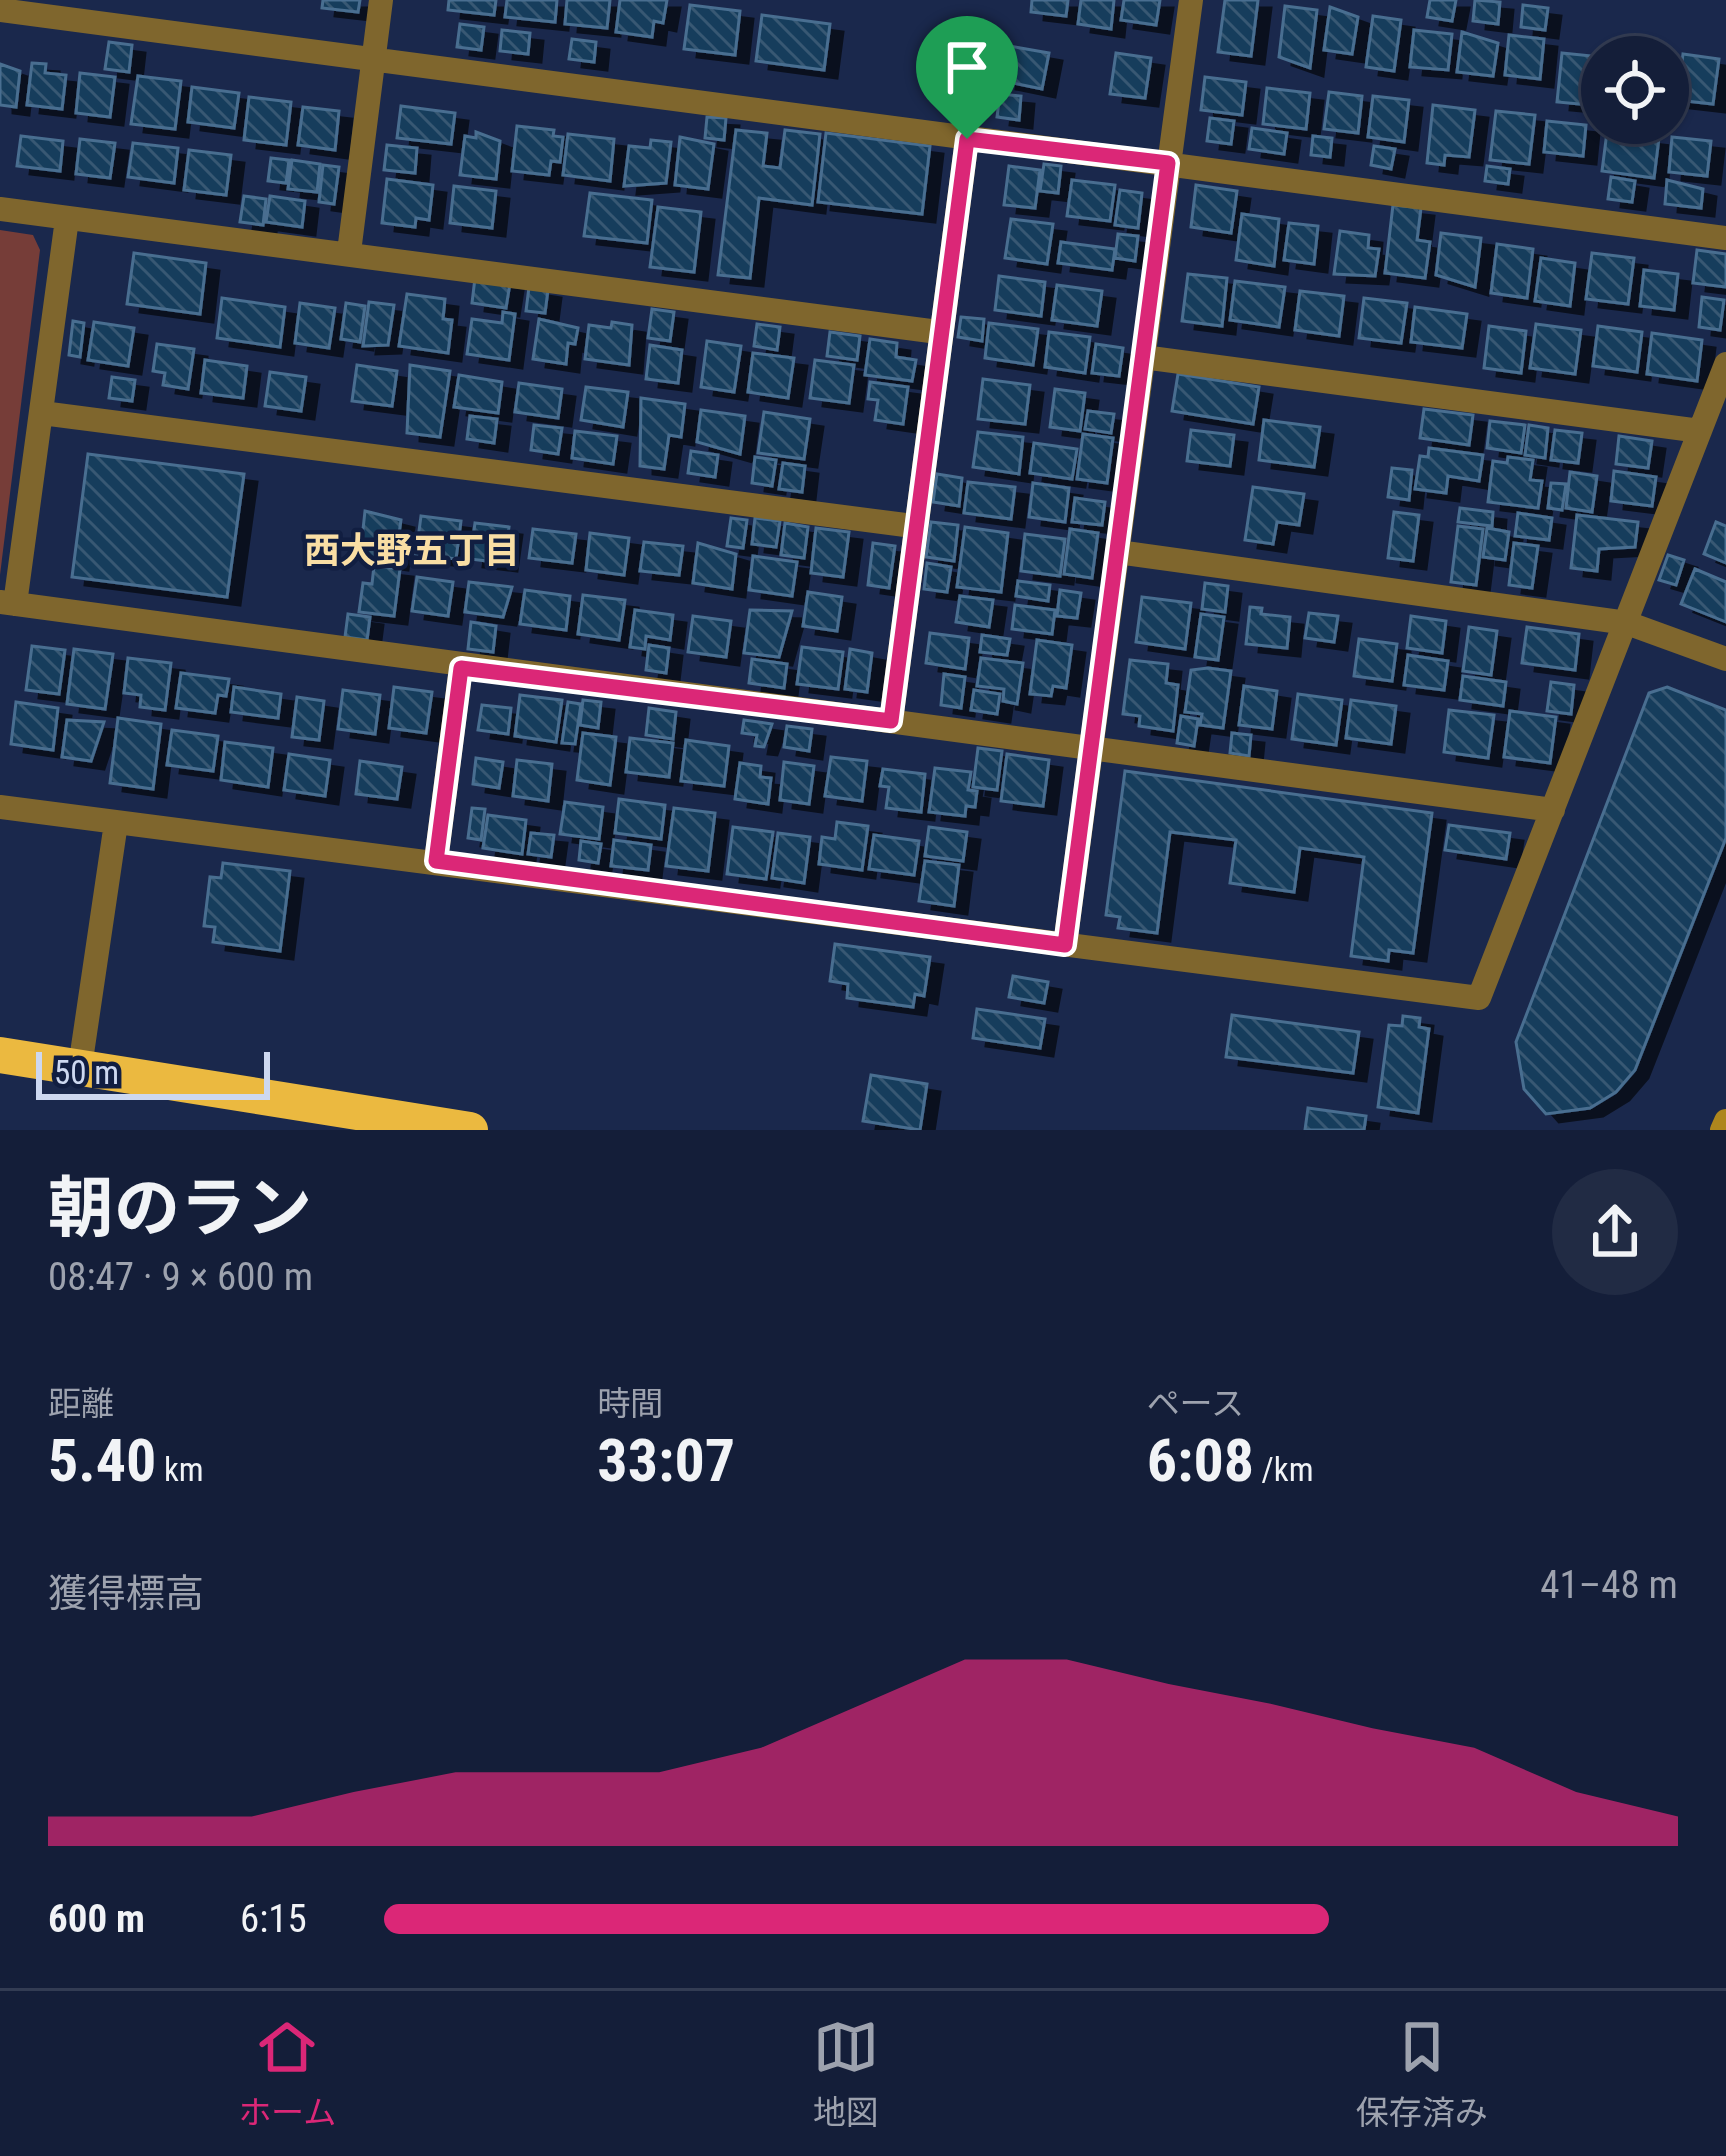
<!DOCTYPE html>
<html lang="ja">
<head>
<meta charset="utf-8">
<style>
  :root { --surface:#141e39; --page:#212b44; --text:#f1f3f6; --muted:#9da2ae; --line:#333c53; --accent:#db2777 }
  body { margin:0; font-family:"Roboto Condensed","Noto Sans JP",sans-serif; background:var(--page); color:var(--text); height:100vh; display:flex; flex-direction:column; font-size:45px; white-space:nowrap }
  * { box-sizing:border-box; margin:0 }
  p { font-size:39px; color:var(--muted) }
  .icon { flex:none; width:66px; height:66px; fill:none; stroke:currentColor; stroke-width:2; stroke-linecap:round; stroke-linejoin:round }
  .map { position:relative; height:1130px; overflow:hidden }
  .panel { display:flex; flex-direction:column; background:var(--surface); flex:1 }
  .panel>* { flex:none }
  .controls { position:absolute; left:1581px; top:36px; display:grid; gap:24px }
  .controls a { display:grid; place-items:center; width:108px; height:108px; border-radius:50%; background:var(--surface); box-shadow:0 3px 9px #0004,0 0 0 3px var(--line); font-size:60px }
  .scale { position:absolute; left:36px; bottom:30px; width:234px; box-sizing:border-box; padding-left:12px; border:6px solid #cdd8f0; border-top:0; font-size:33px; line-height:42px; white-space:nowrap; color:#cdd8f0; -webkit-text-stroke:9px #111e41; paint-order:stroke }
  .pin { position:absolute; display:grid; place-items:center; width:102px; height:102px; color:#fff; margin:-123px -51px; border-radius:50% 50% 50% 0; rotate:-45deg; box-shadow:0 0 12px #0007 }
  .pin .icon { rotate:45deg }
  .round { display:grid; place-items:center; flex:none; width:126px; height:126px; border-radius:63px; background:var(--page) }
  .summary { display:flex; align-items:center; justify-content:space-between; height:204px; padding:0 48px }
  h1 { font-size:66px; font-weight:700; line-height:90px }
  .metrics { display:grid; grid-template-columns:repeat(3,1fr); gap:18px; height:204px; padding:12px 48px }
  .metrics div { display:grid; align-content:center }
  .metrics b { font-size:60px; font-weight:700 }
  .metrics small { font-size:33px; font-weight:400 }
  .metrics p { font-size:33px }
  .chart { height:336px; padding:24px 48px }
  .chart p { display:flex; justify-content:space-between }
  .chart svg { width:100%; height:216px; margin-top:12px; fill:var(--accent); opacity:.7 }
  ul { padding:0 48px; list-style:none; font-size:39px }
  li { display:grid; grid-template-columns:192px 144px 1fr; align-items:center; height:90px }
  li i { height:30px; border-radius:15px; background:var(--accent) }
  .menu { display:flex; justify-content:space-around; align-items:center; height:168px; border-top:3px solid var(--line); background:var(--surface); font-size:33px; color:var(--muted) }
  .menu a { display:grid; justify-items:center; gap:6px }
  .menu .selected { color:var(--accent) }
  .map>svg:first-child { display:block }
  .park { fill:#763d38 }
  .building { fill:url(#building-back-hatch); stroke:#486e90; stroke-width:3; filter:url(#shadow) }
  .lines { fill:none; stroke-linecap:round; stroke-linejoin:round }
  .street { stroke:#7f662d; stroke-width:24 }
  .secondary { stroke:#ae861d; stroke-width:24 }
  .highway { stroke:#ebb940; stroke-width:36 }
  .route-casing { stroke:#fff; stroke-width:24 }
  .route { stroke:#db2777; stroke-width:15 }
  .labels { text-anchor:middle; dominant-baseline:central; stroke-width:9; stroke-linejoin:round; paint-order:stroke }
  .neighbourhood-label { font-size:36px; font-weight:bold; fill:#f9dea4; stroke:#111e41 }
</style>
</head>
<body>
<div class="map">
<svg width="1726" height="1130" viewBox="0 0 1726 1130">
  <defs>
    <pattern id="building-back-hatch" width="6" height="6" patternUnits="userSpaceOnUse" patternTransform="scale(3)"><rect width="6" height="6" fill="#163d5b"/><path d="M-1 5l2 2M0 0l6 6M5-1l2 2" fill="none" stroke="#375873"/></pattern>
    <filter id="shadow"><feDropShadow dx="13" dy="8" stdDeviation="0" flood-color="#0009"/></filter>
  </defs>
  <rect width="100%" height="100%" fill="#1a284c"/>
  <path class="park" d="M0 230 33 235 40 250 0 575Z"/>
  <path class="building" d="M323 0H360L358 12 322 8Z
    M449 0H496L494 15 448 10Z
    M507 0H557L555 22 505 17Z
    M567 0H610L607 28 565 24Z
    M620 0H667L663 23 654 21 652 37 616 32Z
    M1032 0H1068L1066 16 1031 12Z
    M1081 0H1114L1111 29 1078 24Z
    M1124 0H1160L1156 25 1121 20Z
    M1225 0H1258L1251 56 1218 52Z
    M1430 0H1456L1452 21 1427 17Z
    M1475 0 1500 2 1498 24 1473 21Z
    M690 5 740 11 735 55 684 49Z
    M1523 5 1548 8 1545 30 1521 27Z
    M1285 6 1317 10 1310 68 1279 57Z
    M1330 7 1358 17 1352 54 1324 50Z
    M762 15 830 24 824 70 756 61Z
    M1373 16 1401 20 1394 71 1366 67Z
    M460 24 484 27 481 50 457 47Z
    M502 30 530 33 528 54 500 51Z
    M1414 30 1452 34 1448 70 1410 67Z
    M1462 32 1498 43 1493 76 1457 72Z
    M1509 35 1544 39 1540 79 1505 75Z
    M572 39 596 42 594 62 569 59Z
    M109 42 132 45 129 72 105 69Z
    M1009 46 1049 53 1042 89 1003 81Z
    M1116 53 1151 58 1145 98 1110 94Z
    M1562 53 1602 57V106L1557 102Z
    M1683 54 1719 59 1713 104 1677 100Z
    M32 63 46 64 45 73 66 75 62 109 27 105Z
    M0 64 20 71 16 107 0 105Z
    M80 73 115 77 110 117 76 113Z
    M138 76 181 81 175 129 131 124Z
    M1205 77 1246 82 1242 115 1201 110Z
    M192 87 239 93 234 128 188 122Z
    M1267 88 1310 93 1306 129 1263 124Z
    M1329 92 1362 96 1358 133 1324 129Z
    M1000 94 1021 96 1019 120 997 117Z
    M1373 96 1409 100 1404 142 1368 137Z
    M249 97 291 102 286 145 244 140Z
    M1433 105 1475 110 1469 157 1445 155 1444 165 1427 163Z
    M401 106 455 113 451 144 397 138Z
    M303 107 339 111 335 150 298 145Z
    M1496 111 1535 115 1529 164 1490 160Z
    M707 117 726 118 724 140 705 138Z
    M1210 118 1234 121 1231 144 1207 141Z
    M1547 121 1586 125 1583 156 1544 152Z
    M517 126 554 130 553 136 563 137 560 162 551 161 549 175 512 171Z
    M1252 128 1287 133 1284 154 1249 149Z
    M736 130 767 133 763 166 780 168 785 130 820 134 812 205 759 198 750 278 718 275Z
    M476 132 500 141 496 179 460 175 465 136 476 138Z
    M1607 132 1659 138 1654 178 1602 171Z
    M826 133 930 146 922 214 818 202Z
    M568 134 614 139 610 181 563 175Z
    M21 136 63 141 60 171 17 166Z
    M1313 136 1332 138 1330 157 1311 155Z
    M680 137 714 144 708 189 675 185Z
    M1672 137 1711 141 1707 176 1669 172Z
    M80 139 115 143 110 178 76 174Z
    M651 140 671 142 666 183 624 186 629 146 650 148Z
    M133 143 178 148 174 183 128 177Z
    M387 145 417 148 415 173 384 170Z
    M1374 146 1395 149 1391 169 1371 165Z
    M189 150 231 155 226 195 184 190Z
    M271 158 289 160 286 183 268 181Z
    M292 160 320 164 317 192 288 189Z
    M1044 164 1061 166 1058 193 1040 191Z
    M323 165 339 167 334 204 319 202Z
    M1009 166 1040 170 1035 208 1004 205Z
    M1487 166 1510 169 1508 184 1485 181Z
    M1611 177 1635 181 1632 202 1608 199Z
    M387 179 433 185 429 220 416 218 415 227 382 223Z
    M1072 180 1115 185 1110 221 1067 216Z
    M1667 180 1703 189 1701 208 1665 204Z
    M1196 185 1237 191 1231 233 1191 227Z
    M454 186 496 191 492 228 450 223Z
    M1120 190 1142 193 1138 228 1115 225Z
    M590 193 652 200 647 243 584 236Z
    M244 196 266 199 263 225 240 222Z
    M270 196 305 201 302 227 266 222Z
    M1393 205 1421 208 1417 240 1430 242 1425 278 1385 273Z
    M658 207 701 212 694 272 650 267Z
    M1242 214 1279 219 1274 266 1236 260Z
    M1011 219 1053 224 1047 264 1005 258Z
    M1289 223 1318 226 1314 264 1284 260Z
    M1340 231 1369 235 1368 248 1379 249 1375 276 1334 274Z
    M1441 233 1481 238 1475 287 1436 275Z
    M1118 234 1138 236 1135 261 1115 258Z
    M1061 242 1115 249 1112 270 1058 263Z
    M1497 244 1533 249 1527 298 1491 293Z
    M1697 250 1726 254V287L1693 283Z
    M134 253 206 263 200 314 127 304Z
    M1592 253 1634 258 1628 304 1586 299Z
    M1541 258 1575 263 1570 306 1535 301Z
    M1644 270 1678 274 1674 310 1640 306Z
    M1188 274 1227 278 1222 326 1182 321Z
    M999 276 1045 282 1041 316 995 310Z
    M475 278 510 283 506 308 472 303Z
    M1235 281 1285 287 1279 327 1230 320Z
    M1057 285 1102 291 1097 326 1052 320Z
    M529 287 548 290 545 313 526 311Z
    M1300 291 1344 296 1339 336 1295 330Z
    M407 294 445 299 443 319 452 320 448 353 399 346Z
    M1702 297 1724 300 1720 330 1699 327Z
    M222 298 285 307 280 347 217 338Z
    M1364 298 1407 303 1401 343 1359 338Z
    M369 302 394 305 388 345 363 346Z
    M300 303 335 308 329 348 295 343Z
    M346 303 365 306 360 342 341 339Z
    M1415 307 1467 314 1462 348 1411 342Z
    M652 309 674 312 670 341 648 338Z
    M503 312 515 314 509 360 467 354 472 319 502 323Z
    M961 317 984 319 982 341 958 337Z
    M539 319 578 328 575 344 568 343 566 364 533 359Z
    M73 321 84 323 80 357 69 355Z
    M94 322 134 328 128 366 88 360Z
    M612 322 632 325 629 365 585 359 589 325 611 328Z
    M989 323 1038 329 1033 365 985 358Z
    M757 324 780 327 777 350 754 346Z
    M1536 324 1581 330 1575 374 1530 368Z
    M1489 326 1526 331 1521 373 1484 368Z
    M1598 326 1642 332 1637 372 1593 366Z
    M830 332 860 336 857 360 827 356Z
    M1049 332 1090 337 1085 373 1045 367Z
    M1652 333 1702 340 1697 381 1647 374Z
    M870 339 897 343 896 357 916 360 912 381 865 375Z
    M707 341 741 346 734 392 701 387Z
    M157 344 194 349 188 389 163 385 165 373 153 371Z
    M1096 344 1123 348 1119 376 1092 373Z
    M650 345 682 350 678 383 646 379Z
    M753 353 794 358 788 398 748 392Z
    M205 360 247 366 243 398 201 393Z
    M815 360 854 365 849 403 810 398Z
    M357 365 397 371 392 406 352 401Z
    M410 365 450 371 440 437 407 433Z
    M270 372 306 377 301 411 265 406Z
    M1178 374 1259 387 1253 424 1172 411Z
    M459 375 502 382 498 413 454 407Z
    M112 377 135 380 132 401 109 398Z
    M983 379 1030 385 1025 424 978 419Z
    M870 382 908 387 903 424 875 420 878 400 868 399Z
    M519 383 562 389 558 418 515 412Z
    M586 387 628 392 623 427 581 420Z
    M1055 389 1085 393 1080 431 1050 427Z
    M641 398 685 404 681 437 669 435 664 469 640 466Z
    M1424 409 1473 415 1469 445 1420 438Z
    M701 410 745 416 740 454 697 442Z
    M1088 411 1114 414 1111 433 1085 429Z
    M764 412 810 419 804 459 758 453Z
    M470 416 497 419 494 443 467 439Z
    M1264 420 1320 427 1314 467 1259 460Z
    M1490 421 1525 425 1521 453 1487 448Z
    M534 425 562 428 558 454 531 450Z
    M1529 425 1548 428 1545 458 1525 455Z
    M1191 430 1234 435 1230 466 1187 461Z
    M1555 430 1582 433 1578 463 1551 460Z
    M575 431 617 436 613 464 572 458Z
    M978 432 1023 437 1019 474 973 467Z
    M1083 434 1113 438 1107 483 1077 479Z
    M1619 436 1652 441 1648 468 1616 464Z
    M1034 443 1077 449 1072 479 1030 473Z
    M1429 448 1483 455 1479 481 1448 476 1446 493 1415 489 1420 456 1428 457Z
    M691 451 718 455 715 477 688 473Z
    M88 454 244 474 227 597 72 577Z
    M755 457 776 460 772 486 752 483Z
    M1508 457 1533 460 1530 480 1542 481 1538 508 1488 502 1493 461 1507 463Z
    M783 463 805 466 802 492 779 489Z
    M1392 468 1412 470 1409 500 1388 497Z
    M1614 471 1656 477 1652 506 1611 501Z
    M1570 472 1597 476 1592 512 1566 508Z
    M937 474 962 478 959 506 933 502Z
    M968 482 1015 487 1011 519 964 513Z
    M1033 483 1069 488 1065 522 1029 517Z
    M1551 483 1566 484 1562 510 1548 508Z
    M1253 487 1304 494 1299 525 1277 522 1273 544 1245 540Z
    M1075 498 1105 502 1102 525 1072 522Z
    M1460 508 1493 512 1492 526 1458 522Z
    M365 511 401 520 395 562 360 557Z
    M1394 512 1419 515 1413 561 1388 558Z
    M1518 513 1552 518 1549 540 1515 536Z
    M1577 515 1638 522 1635 547 1599 549 1597 571 1571 568Z
    M421 516 461 521 456 559 416 554Z
    M731 518 747 520 743 548 727 546Z
    M755 518 780 521 776 547 752 544Z
    M931 522 958 525 954 561 926 557Z
    M1716 522 1726 526V563L1704 554Z
    M475 523 509 527 504 563 470 559Z
    M785 523 808 527 804 558 781 555Z
    M1458 526 1483 529 1476 585 1451 582Z
    M965 527 1008 533 1001 592 957 587Z
    M816 528 849 532 843 577 811 573Z
    M1487 528 1509 532 1505 560 1483 557Z
    M533 529 576 534 572 563 529 558Z
    M1070 529 1098 533 1092 578 1064 574Z
    M590 533 629 538 624 575 586 570Z
    M1025 534 1065 539 1060 576 1021 571Z
    M644 542 683 546 679 575 640 571Z
    M698 543 736 554 732 589 693 583Z
    M873 543 895 546 889 588 868 585Z
    M1514 543 1538 546 1532 588 1509 585Z
    M1668 555 1684 560 1676 585 1659 580Z
    M753 556 797 562 792 596 749 590Z
    M927 563 951 567 947 592 924 589Z
    M374 566 400 569 394 616 359 612 363 583 372 584Z
    M1695 569 1726 582V622L1681 604Z
    M417 577 453 582 448 616 412 611Z
    M1018 581 1050 585 1048 601 1016 596Z
    M469 582 512 587 503 617 465 612Z
    M1205 583 1228 586 1225 612 1202 609Z
    M525 590 570 596 566 630 520 624Z
    M1060 590 1081 593 1077 618 1057 616Z
    M808 592 842 597 837 631 803 626Z
    M583 595 625 600 619 640 578 634Z
    M960 596 993 600 989 627 956 622Z
    M1142 597 1191 603 1185 649 1136 642Z
    M1015 605 1055 610 1052 634 1012 629Z
    M1250 607 1262 608 1261 614 1290 617 1287 648 1246 644Z
    M635 610 673 615 670 640 646 636 645 649 630 647Z
    M750 610 792 611 779 657 744 653Z
    M1309 613 1338 616 1334 642 1305 638Z
    M348 614 370 617 367 640 345 637Z
    M1201 614 1224 617 1218 660 1195 657Z
    M693 616 731 621 726 657 688 652Z
    M1411 616 1446 621 1442 653 1407 648Z
    M471 622 496 626 493 652 468 649Z
    M1469 627 1497 631 1491 675 1463 671Z
    M1527 627 1579 634 1575 670 1522 663Z
    M930 633 969 638 965 669 926 663Z
    M982 635 1010 639 1007 655 980 652Z
    M1359 639 1397 644 1392 681 1354 676Z
    M1037 640 1072 645 1066 688 1053 686 1051 696 1030 694Z
    M649 645 669 648 666 673 646 670Z
    M32 646 65 650 59 694 26 690Z
    M802 647 843 652 838 689 797 684Z
    M74 649 113 654 105 709 67 704Z
    M850 649 872 653 867 692 845 689Z
    M1408 655 1448 661 1444 690 1404 685Z
    M128 658 171 663 165 710 140 707 141 695 124 693Z
    M981 658 1023 663 1017 704 1003 701 1004 689 977 686Z
    M752 659 787 664 784 688 749 683Z
    M1130 660 1168 664 1166 683 1178 685 1173 731 1139 726 1140 716 1123 714Z
    M1208 668 1231 671 1223 728 1200 725 1202 714 1185 712 1191 670Z
    M181 673 229 679 226 696 218 695 215 713 176 708Z
    M944 674 965 677 961 708 941 705Z
    M1463 676 1506 682 1503 706 1460 700Z
    M1551 682 1574 685 1571 714 1547 711Z
    M1244 686 1277 691 1272 729 1239 725Z
    M234 687 281 694 278 718 231 712Z
    M394 687 432 692 426 733 389 728Z
    M1667 687 1726 710V838L1635 1070 1616 1092 1590 1108 1546 1114 1524 1089 1516 1042 1649 693Z
    M343 690 380 695 375 734 338 729Z
    M974 690 1000 694 997 714 971 710Z
    M1298 694 1342 700 1336 745 1292 739Z
    M520 695 562 700 556 742 515 736Z
    M297 697 324 701 319 740 292 737Z
    M583 700 601 702 598 728 580 725Z
    M1351 700 1396 706 1391 744 1346 738Z
    M16 702 58 708 53 750 11 744Z
    M568 702 581 704 575 744 562 743Z
    M482 705 511 708 508 734 478 730Z
    M649 708 676 712 673 739 646 735Z
    M1449 710 1494 715 1488 758 1444 752Z
    M1510 711 1556 717 1550 763 1504 757Z
    M1181 716 1198 719 1194 746 1177 743Z
    M118 718 161 724 153 789 110 783Z
    M67 720 104 722 91 761 62 757Z
    M744 720 772 724 764 747 755 746 757 735 742 733Z
    M787 726 812 729 809 751 784 747Z
    M172 730 218 736 213 771 167 765Z
    M583 733 616 737 610 785 577 780Z
    M1232 733 1251 735 1249 756 1230 753Z
    M630 738 673 743 669 777 626 772Z
    M686 740 729 746 724 786 681 781Z
    M225 742 273 748 268 787 221 780Z
    M978 748 1002 751 997 790 973 787Z
    M289 754 330 760 325 796 284 790Z
    M1007 754 1049 760 1043 806 1001 801Z
    M831 757 867 761 862 801 825 796Z
    M476 758 503 762 499 788 473 784Z
    M517 760 552 764 548 801 513 796Z
    M360 761 402 767 397 799 356 794Z
    M784 762 814 766 809 804 780 800Z
    M740 763 761 766 760 777 771 778 768 804 735 799Z
    M935 768 971 772 968 790 977 791 975 807 966 806 965 816 929 812Z
    M883 769 925 774 921 812 886 808 889 787 880 786Z
    M1125 771 1432 813 1413 953 1389 950 1388 961 1351 956 1364 857 1300 848 1294 892 1230 883 1236 840 1170 832 1157 933 1118 928 1120 917 1106 915Z
    M619 799 665 805 661 839 615 833Z
    M565 802 603 807 599 839 560 834Z
    M472 808 485 809 481 840 468 838Z
    M674 808 715 813 708 871 666 866Z
    M488 815 526 820 522 854 483 848Z
    M837 822 868 826 862 870 819 864 822 837 835 839Z
    M1449 825 1510 833 1506 859 1445 850Z
    M733 827 773 832 766 879 727 874Z
    M929 827 967 832 963 861 925 856Z
    M531 833 554 835 551 857 528 854Z
    M778 833 810 837 804 883 772 878Z
    M874 835 919 841 914 875 869 869Z
    M614 840 651 845 648 870 611 866Z
    M581 841 601 844 598 863 579 860Z
    M925 861 959 865 954 906 919 901Z
    M223 863 290 871 280 951 213 942 215 927 204 926 210 877 221 878Z
    M835 944 930 957 924 996 915 994 913 1007 847 998 848 984 830 981Z
    M1013 976 1048 982 1044 1003 1009 997Z
    M977 1009 1045 1019 1040 1048 973 1038Z
    M1232 1015 1359 1032 1353 1073 1226 1057Z
    M1403 1016 1420 1018 1419 1027 1429 1029 1418 1113 1378 1107 1389 1025 1402 1026Z
    M871 1075 927 1084 920 1130 863 1121Z
    M1308 1108 1366 1116 1364 1130H1305Z"/>
  <g class="lines">
    <path class="street" d="M0 10 1726 238
      M0 209 938 332
      M349 252 381 0
      M1143 357 1700 431
      M42 413 913 526
      M1118 552 1627 623 1726 659
      M0 602 1553 810
      M15 604 67 219
      M891 721 967 139
      M0 807 1479 998 1726 364
      M436 861 461 667
      M1065 945 1191 0
      M80 1067 116 823"/>
    <path class="secondary" d="M1722 1130 1726 1121"/>
    <path class="highway" d="M0 1055 470 1130"/>
  </g>
  <g class="lines">
    <defs>
      <path id="route" d="M967 139 1168 163 1065 945 436 861 461 668 891 721Z"/>
    </defs>
    <use href="#route" class="route-casing"/>
    <use href="#route" class="route"/>
  </g>
  <g class="labels">
    <g class="neighbourhood-label">
      <text x="412" y="551">西大野五丁目</text>
    </g>
  </g>
</svg>
<div class="controls">
<a><svg class="icon" aria-label="locate" viewBox="0 0 24 24"><circle cx="12" cy="12" r="6"/><path d="M12 2v4M12 18v4M2 12h4M18 12h4"/></svg></a>
</div>
<div class="scale">50 m</div>
<div class="pin" style="left:967px;top:139px;background:#1e9e55"><svg class="icon" aria-label="arrive" viewBox="0 0 24 24"><path d="M6 21V4h12l-3 4 3 4H6"/></svg></div>
</div>
<section class="panel">
<div class="summary"><div><h1>朝のラン</h1><p>08:47 · 9 × 600 m</p></div><a class="round"><svg class="icon" aria-label="share" viewBox="0 0 24 24"><path d="M12 15V3M7 8l5-5 5 5M5 13v7h14v-7"/></svg></a></div>
<div class="metrics">
<div><p>距離</p><b>5.40<small> km</small></b></div>
<div><p>時間</p><b>33:07</b></div>
<div><p>ペース</p><b>6:08<small> /km</small></b></div>
</div>
<div class="chart"><p><span>獲得標高</span>41–48 m</p>
<svg viewBox="0 0 160 44" preserveAspectRatio="none"><path d="M0 44V38L10 38L20 38L30 33L40 29L50 29L60 29L70 24L80 15L90 6L100 6L110 11L120 15L130 20L140 24L150 33L160 38V44z"/></svg>
</div>
<ul>
<li><b>600 m</b>6:15<i style="width:73%"></i></li>
</ul>
</section>
<nav class="menu">
<a class="selected"><svg class="icon" aria-label="home" viewBox="0 0 24 24"><path d="M3 11l9-7 9 7M6 9v11h12V9"/></svg>ホーム</a>
<a><svg class="icon" aria-label="map" viewBox="0 0 24 24"><path d="M3 6l6-2 6 2 6-2v14l-6 2-6-2-6 2zM9 4v14M15 6v14"/></svg>地図</a>
<a><svg class="icon" aria-label="saved" viewBox="0 0 24 24"><path d="M7 4h10v16l-5-4-5 4z"/></svg>保存済み</a>
</nav>
</body>
</html>
